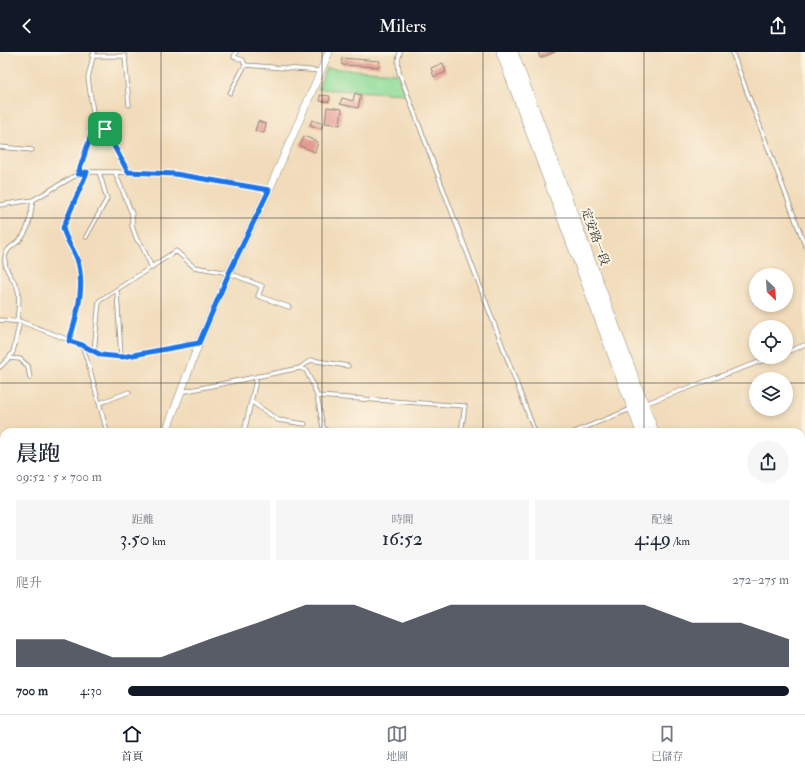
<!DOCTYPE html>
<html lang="zh-TW">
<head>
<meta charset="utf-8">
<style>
  :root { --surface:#fff; --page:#f6f6f7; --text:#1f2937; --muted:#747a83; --line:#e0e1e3; --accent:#111827 }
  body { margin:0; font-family:"IM FELL Double Pica","Noto Serif TC",serif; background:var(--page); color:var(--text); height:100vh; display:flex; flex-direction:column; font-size:15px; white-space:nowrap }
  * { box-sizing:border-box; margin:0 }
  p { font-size:13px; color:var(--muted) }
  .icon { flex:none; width:22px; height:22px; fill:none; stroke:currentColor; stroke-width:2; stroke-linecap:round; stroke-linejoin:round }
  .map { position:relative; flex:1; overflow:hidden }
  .side { position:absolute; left:0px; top:376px; width:805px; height:286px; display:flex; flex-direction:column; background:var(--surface); border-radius:12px 12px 0 0; box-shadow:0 2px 6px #0003 }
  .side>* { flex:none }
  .needle { width:26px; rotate:155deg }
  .controls { position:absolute; left:749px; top:216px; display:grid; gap:8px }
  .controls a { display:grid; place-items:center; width:44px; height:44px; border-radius:50%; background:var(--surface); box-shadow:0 2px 6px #0003; font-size:20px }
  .pin { position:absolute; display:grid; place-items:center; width:34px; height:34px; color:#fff; margin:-17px; border-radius:8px; box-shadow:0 2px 6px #0006 }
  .round { display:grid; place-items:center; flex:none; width:42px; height:42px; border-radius:21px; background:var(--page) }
  .summary { display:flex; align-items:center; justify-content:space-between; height:68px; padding:0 16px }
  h1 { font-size:22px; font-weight:600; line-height:30px }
  .metrics { display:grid; grid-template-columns:repeat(3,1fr); gap:6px; height:68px; padding:4px 16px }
  .metrics div { display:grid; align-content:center; border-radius:0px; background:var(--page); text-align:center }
  .metrics b { font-size:20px; font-weight:600 }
  .metrics small { font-size:11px; font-weight:400 }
  .metrics p { font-size:11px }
  .chart { height:112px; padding:8px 16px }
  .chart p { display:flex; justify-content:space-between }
  .chart svg { width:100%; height:72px; margin-top:4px; fill:var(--accent); opacity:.7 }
  ul { padding:0 16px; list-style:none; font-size:13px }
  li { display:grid; grid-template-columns:64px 48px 1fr; align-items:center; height:30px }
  li i { height:10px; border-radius:5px; background:var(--accent) }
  header { display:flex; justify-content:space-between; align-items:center; height:52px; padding:0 16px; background:var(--accent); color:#fff; font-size:18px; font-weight:600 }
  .menu { display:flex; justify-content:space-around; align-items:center; height:56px; border-top:1px solid var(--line); background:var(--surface); font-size:11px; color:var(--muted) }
  .menu a { display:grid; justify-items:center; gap:2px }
  .menu .on { color:var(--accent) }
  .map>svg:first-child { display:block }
  .green { fill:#8fdc9a; stroke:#5d8462 }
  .building { fill:#e3968f }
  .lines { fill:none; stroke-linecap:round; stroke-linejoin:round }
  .service-casing { stroke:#8e8372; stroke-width:5 }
  .minor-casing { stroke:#8e8372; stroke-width:8 }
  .tertiary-casing { stroke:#8e8372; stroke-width:10 }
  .secondary-casing { stroke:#8e8372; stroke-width:12 }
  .service { stroke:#fff; stroke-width:3.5 }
  .minor { stroke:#fff; stroke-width:7 }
  .tertiary { stroke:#fff; stroke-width:9 }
  .secondary { stroke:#fff; stroke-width:11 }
  .route-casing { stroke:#fff; stroke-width:8 }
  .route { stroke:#1a73e8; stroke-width:5 }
  .grid { fill:none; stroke:#2b2b2b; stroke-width:1; stroke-opacity:0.55 }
  .labels { text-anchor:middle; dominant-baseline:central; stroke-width:4; stroke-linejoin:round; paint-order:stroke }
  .street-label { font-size:12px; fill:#2b2b2b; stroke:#fcf5e5 }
</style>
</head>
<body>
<header><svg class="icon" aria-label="back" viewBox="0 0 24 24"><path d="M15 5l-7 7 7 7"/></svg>Milers<svg class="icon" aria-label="share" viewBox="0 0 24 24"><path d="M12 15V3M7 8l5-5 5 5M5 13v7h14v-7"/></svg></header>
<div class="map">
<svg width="805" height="662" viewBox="0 0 805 662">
  <rect width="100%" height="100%" fill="#fcf5e5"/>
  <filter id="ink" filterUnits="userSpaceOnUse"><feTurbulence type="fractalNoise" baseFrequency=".025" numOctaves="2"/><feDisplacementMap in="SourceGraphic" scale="8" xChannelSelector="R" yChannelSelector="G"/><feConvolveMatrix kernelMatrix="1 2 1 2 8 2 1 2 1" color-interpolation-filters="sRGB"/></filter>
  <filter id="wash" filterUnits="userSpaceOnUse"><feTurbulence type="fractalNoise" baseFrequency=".012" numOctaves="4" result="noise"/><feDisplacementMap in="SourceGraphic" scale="16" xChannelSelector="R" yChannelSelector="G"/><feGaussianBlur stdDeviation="0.9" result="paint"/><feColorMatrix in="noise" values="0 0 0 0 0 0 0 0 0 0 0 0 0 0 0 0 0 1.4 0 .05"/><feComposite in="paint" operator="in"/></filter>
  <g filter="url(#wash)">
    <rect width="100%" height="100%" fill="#f1dbba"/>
    <path class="green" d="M326 16 397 21 405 42 318 37Z"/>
    <g id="blocks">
      <path class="building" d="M538 0H555L540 6Z
        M342 6 380 9 379 15 342 13Z
        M443 11 446 20 434 25 431 16Z
        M355 41 361 43 358 56 340 52 342 46 353 49Z
        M320 43 330 44 329 50 320 49Z
        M327 55 342 57 340 73 325 71Z
        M312 68 323 72 321 77 310 73Z
        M258 69 266 72 264 81 255 79Z
        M304 84 318 90 315 100 300 94Z"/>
    </g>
  </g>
  <g filter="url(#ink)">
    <use href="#blocks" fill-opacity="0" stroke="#8e8372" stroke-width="1"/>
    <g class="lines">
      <defs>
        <path id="service" d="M236 0 234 5 243 8 245 13 321 19
          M400 0 398 9 399 20 535 380
          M732 0 805 193
          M92 4H125L129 53
          M230 41 245 13
          M95 74 105 77 128 120
          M0 95 32 98
          M115 120 132 162V174L137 188 141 192 152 216
          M78 122 95 74 88 26 94 0
          M0 153 33 148 78 122 87 120H115L175 122 268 138
          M86 185 107 147 99 120
          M117 239 121 305
          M0 268 22 270 82 293 101 303 121 305 198 291
          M17 269C18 259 21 244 17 235 13 226 4 218 5 207 5 195 17 193 23 184 30 174 31 160 33 148
          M69 289C77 265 86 232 77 207 73 195 66 189 63 176L87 120
          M82 293 88 311 107 380
          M94 300 99 249 176 199 194 215 229 221 262 234 258 244 289 255
          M786 300 805 293
          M9 306 13 300 20 269
          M0 315 9 306 20 307 28 314 30 326
          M300 316 311 308 348 314
          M181 340 300 316 306 318 313 333 317 344 323 375 328 380
          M317 344 465 354 461 380
          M252 350 278 368 305 372
          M100 351 129 340
          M644 352 773 305
          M244 380 257 324
          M574 380 631 357
          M0 398 4 400
          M0 568 4 571
          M86 658 92 662
          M198 658 200 662
          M637 658 639 662
          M751 658 753 662
          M353 662 358 658
          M430 662 432 658"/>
        <path id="minor" d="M166 380 199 291 229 221 269 138 329 0
          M0 495 4 487"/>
        <path id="tertiary" d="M0 452 4 451
          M575 658 587 662"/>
        <path id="secondary" d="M502 0 642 380
          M512 0 653 380
          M670 662 672 658
          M681 662 683 658"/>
      </defs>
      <use href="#service" class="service-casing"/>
      <use href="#minor" class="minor-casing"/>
      <use href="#tertiary" class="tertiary-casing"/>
      <use href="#secondary" class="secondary-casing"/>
      <use href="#service" class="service"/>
      <use href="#minor" class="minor"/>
      <use href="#tertiary" class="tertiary"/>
      <use href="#secondary" class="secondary"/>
    </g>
  </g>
  <g class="lines" filter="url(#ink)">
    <defs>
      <path id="route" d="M94 74 105 77 128 120 175 122 269 138 229 221 199 291 122 305 101 303 82 293 69 289C77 265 86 232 77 207 73 195 66 189 63 176L87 120 78 122Z"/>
    </defs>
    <use href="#route" class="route-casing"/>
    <use href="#route" class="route"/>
  </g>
  <path class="grid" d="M161 0V380M322 0V380M483 0V380M644 0V380M0 166H805M0 331H756M786 331H805M0 496H4M801 496H805M161 658V662M322 658V662M483 658V662M644 658V662"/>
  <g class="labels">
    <g class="street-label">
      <text transform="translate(595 185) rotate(70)">定安路一段</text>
    </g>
  </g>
</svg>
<div class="controls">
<a><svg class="needle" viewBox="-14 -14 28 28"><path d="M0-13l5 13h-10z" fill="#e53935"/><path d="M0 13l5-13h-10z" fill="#747a83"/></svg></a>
<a><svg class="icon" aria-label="locate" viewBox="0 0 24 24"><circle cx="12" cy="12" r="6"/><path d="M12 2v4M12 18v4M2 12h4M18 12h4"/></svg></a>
<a><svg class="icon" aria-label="layers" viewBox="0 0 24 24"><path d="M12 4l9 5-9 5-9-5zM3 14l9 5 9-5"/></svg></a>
</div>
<div class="pin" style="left:105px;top:77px;background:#1e9e55"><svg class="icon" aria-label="arrive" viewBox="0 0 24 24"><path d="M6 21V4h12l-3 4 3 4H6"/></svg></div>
<section class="side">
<div class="summary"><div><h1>晨跑</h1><p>09:52 · 5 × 700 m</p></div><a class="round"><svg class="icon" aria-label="share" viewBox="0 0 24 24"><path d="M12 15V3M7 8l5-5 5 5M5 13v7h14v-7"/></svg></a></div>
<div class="metrics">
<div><p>距離</p><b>3.50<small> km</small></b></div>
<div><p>時間</p><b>16:52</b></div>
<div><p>配速</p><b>4:49<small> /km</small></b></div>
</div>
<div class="chart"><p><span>爬升</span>272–275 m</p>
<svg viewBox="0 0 160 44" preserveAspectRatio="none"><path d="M0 44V27L10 27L20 38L30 38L40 27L50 17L60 6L70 6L80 17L90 6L100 6L110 6L120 6L130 6L140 17L150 17L160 27V44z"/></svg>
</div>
<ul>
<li><b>700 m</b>4:30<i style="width:100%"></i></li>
</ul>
</section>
</div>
<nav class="menu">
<a class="on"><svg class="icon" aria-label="home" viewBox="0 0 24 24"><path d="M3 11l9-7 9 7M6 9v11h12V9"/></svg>首頁</a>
<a><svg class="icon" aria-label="map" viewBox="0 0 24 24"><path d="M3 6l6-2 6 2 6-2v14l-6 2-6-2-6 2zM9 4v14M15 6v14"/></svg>地圖</a>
<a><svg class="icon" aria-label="saved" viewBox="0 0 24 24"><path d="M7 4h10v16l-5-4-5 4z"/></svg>已儲存</a>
</nav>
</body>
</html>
